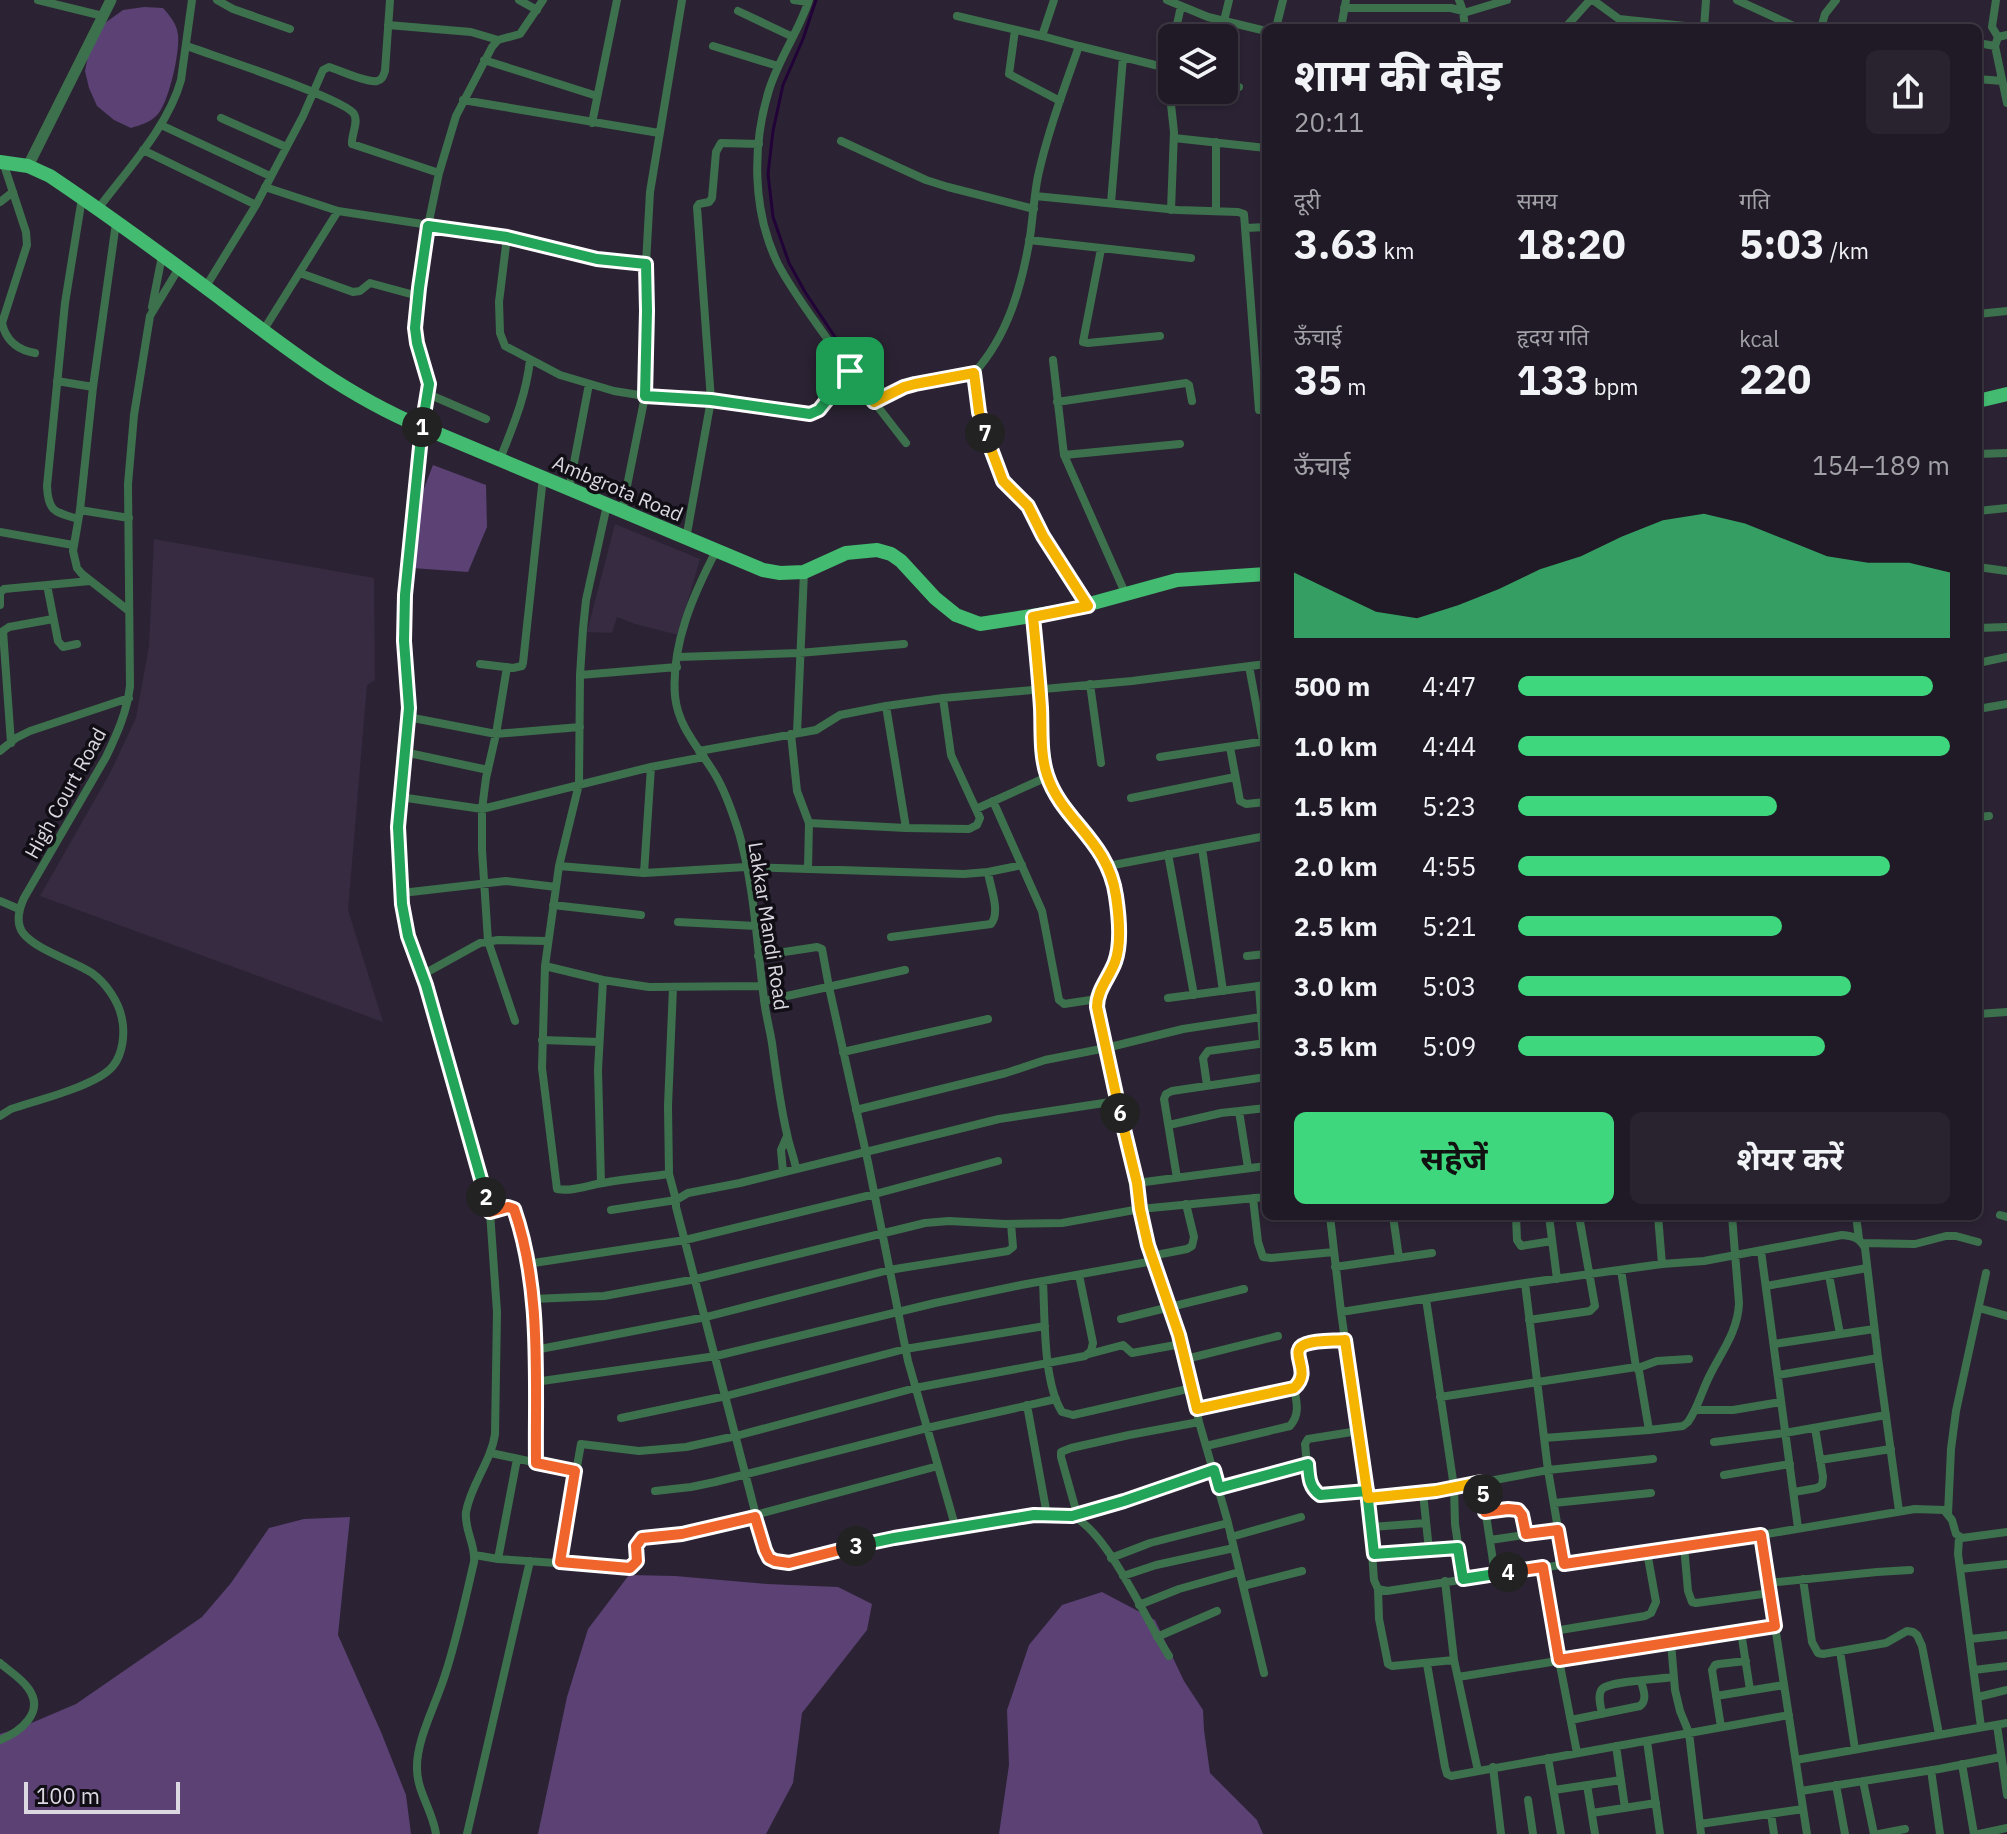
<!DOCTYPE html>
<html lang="hi">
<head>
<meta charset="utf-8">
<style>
  :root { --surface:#201a26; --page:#28232e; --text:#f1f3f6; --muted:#a2a1a7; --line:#3d3843; --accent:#3fd77d }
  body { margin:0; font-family:"IBM Plex Sans","Noto Sans Devanagari",sans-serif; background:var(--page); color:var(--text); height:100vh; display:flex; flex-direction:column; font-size:30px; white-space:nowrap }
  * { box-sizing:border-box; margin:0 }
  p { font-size:26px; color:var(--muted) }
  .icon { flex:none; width:44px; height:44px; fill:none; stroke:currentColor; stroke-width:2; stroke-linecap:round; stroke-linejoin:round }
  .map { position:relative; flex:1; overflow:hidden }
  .sheet { position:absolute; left:1262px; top:24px; width:720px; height:1196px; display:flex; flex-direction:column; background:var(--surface); border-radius:12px; box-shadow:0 2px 6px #0004,0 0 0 2px var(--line) }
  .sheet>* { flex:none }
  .tools { position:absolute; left:1158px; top:24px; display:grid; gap:16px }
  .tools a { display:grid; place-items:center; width:80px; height:80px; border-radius:12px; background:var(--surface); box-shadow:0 2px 6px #0004,0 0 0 2px var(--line); font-size:40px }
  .scale { position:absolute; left:24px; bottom:20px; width:156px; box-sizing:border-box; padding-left:8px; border:4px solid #dcd8e2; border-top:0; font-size:22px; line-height:28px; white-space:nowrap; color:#dcd8e2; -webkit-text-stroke:6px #110e15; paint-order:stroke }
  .pin { position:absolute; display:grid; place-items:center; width:68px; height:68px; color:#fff; margin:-34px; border-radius:16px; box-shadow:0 4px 12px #0006 }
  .km { position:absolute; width:40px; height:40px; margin:-20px; border-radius:50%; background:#222; color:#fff; font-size:22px; line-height:40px; text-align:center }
  .round { display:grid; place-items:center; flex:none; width:84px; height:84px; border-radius:12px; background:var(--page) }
  .summary { display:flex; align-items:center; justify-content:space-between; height:136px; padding:0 32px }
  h1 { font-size:44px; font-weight:700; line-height:60px }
  .stats { display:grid; grid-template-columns:repeat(3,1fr); gap:12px; height:136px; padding:8px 32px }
  .stats div { display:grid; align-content:center }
  .stats b { font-size:40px; font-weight:700 }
  .stats small { font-size:22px; font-weight:400 }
  .stats p { font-size:22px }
  .chart { height:224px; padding:16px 32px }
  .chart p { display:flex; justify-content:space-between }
  .chart svg { width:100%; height:144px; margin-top:8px; fill:var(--accent); opacity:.7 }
  .button { display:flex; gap:16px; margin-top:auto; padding:16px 32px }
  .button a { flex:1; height:92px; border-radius:12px; background:var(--accent); color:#111; font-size:32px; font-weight:700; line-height:92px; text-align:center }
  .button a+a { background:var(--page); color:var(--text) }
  ul { padding:0 32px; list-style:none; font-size:26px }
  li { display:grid; grid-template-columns:128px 96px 1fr; align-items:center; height:60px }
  li i { height:20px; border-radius:10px; background:var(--accent) }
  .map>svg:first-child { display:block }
  .built { fill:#362b41 }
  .green { fill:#5b4174 }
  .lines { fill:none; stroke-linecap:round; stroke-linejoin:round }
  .stream { stroke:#220338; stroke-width:3 }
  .minor { stroke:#3d714d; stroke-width:8 }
  .tertiary { stroke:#3d714d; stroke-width:11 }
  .primary { stroke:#43bb70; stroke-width:14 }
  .split-1-casing { stroke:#fff; stroke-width:16 }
  .split-2-casing { stroke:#fff; stroke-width:16 }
  .split-3-casing { stroke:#fff; stroke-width:16 }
  .split-4-casing { stroke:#fff; stroke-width:16 }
  .split-5-casing { stroke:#fff; stroke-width:16 }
  .split-6-casing { stroke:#fff; stroke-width:16 }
  .split-7-casing { stroke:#fff; stroke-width:16 }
  .split-8-casing { stroke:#fff; stroke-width:16 }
  .split-1 { stroke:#22a559; stroke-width:10 }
  .split-2 { stroke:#22a559; stroke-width:10 }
  .split-3 { stroke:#f0652b; stroke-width:10 }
  .split-4 { stroke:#22a559; stroke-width:10 }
  .split-5 { stroke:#f0652b; stroke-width:10 }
  .split-6 { stroke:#f5b400; stroke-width:10 }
  .split-7 { stroke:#f5b400; stroke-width:10 }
  .split-8 { stroke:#f5b400; stroke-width:10 }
  .labels { text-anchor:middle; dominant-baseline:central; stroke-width:7; stroke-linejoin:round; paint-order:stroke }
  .street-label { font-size:20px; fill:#dcd8e2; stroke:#110e15 }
</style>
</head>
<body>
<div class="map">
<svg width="2007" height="1834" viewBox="0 0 2007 1834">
  <rect width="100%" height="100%" fill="#2b2333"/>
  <path class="built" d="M615 524 700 559 678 635 635 624 617 617 612 633 587 632Z
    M154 539 374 578 375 680 367 685 348 910 383 1022 40 896 110 773 136 718 149 646Z"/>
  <path class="green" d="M144 7 163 8C170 16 177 24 178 35 180 52 169 101 158 114 151 122 141 125 131 128L114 120 97 106 89 88 85 71 88 56 105 23 123 10Z
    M433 465 486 485 487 527 468 572 412 568 415 512Z
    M350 1517 338 1635 381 1732 406 1795 411 1834H0V1734L22 1727 76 1704 202 1617 231 1583 269 1528 304 1519Z
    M629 1575 675 1576 767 1584 838 1587 872 1604 867 1630 802 1713 793 1783 766 1834H538L567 1697 588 1629Z
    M1102 1592 1155 1620 1184 1681 1203 1710 1204 1730 1210 1773 1257 1820 1263 1834H999L1009 1765 1007 1710 1029 1645 1062 1605Z"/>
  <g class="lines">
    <path class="stream" d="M816 0 803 39 783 85 773 131 768 174 773 217 789 263 805 292 875 397"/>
    <path class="minor" d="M38 0 103 16
      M217 0 233 9 290 29
      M519 0 537 10
      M794 0 808 2
      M809 0C799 31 779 58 769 90 752 145 752 211 778 264 790 287 806 309 821 330 848 369 877 406 906 443
      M1167 0 1208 17 1266 31
      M1459 0 1463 11 1465 28
      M1593 0 1619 19 1704 28
      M1737 0 1798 28
      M1996 0 1992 27 1998 37
      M1344 8H1451L1467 12 1507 0
      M738 11 793 37
      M957 16 1042 36
      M1224 21 1229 0
      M388 25 471 32 498 40
      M1276 28 1283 0
      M1341 28 1346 0
      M1565 28 1590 0
      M1704 28 1706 0
      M1821 28 1825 14 1836 0
      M1015 30 1009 74 1060 101
      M2007 35 1998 37 1995 46 2007 103
      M1174 38 1181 6
      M1978 43 1995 46
      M187 46C211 55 346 99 354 114 359 122 351 135 352 144L439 173
      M713 46 778 66
      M1079 46 1171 69
      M484 60 597 96
      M1978 79 2002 81
      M1224 83 1239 87
      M463 100 659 133
      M221 118 286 147
      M592 123 617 0
      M161 125 270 176
      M1174 138 1266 148
      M841 141 926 180 948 187 1034 209
      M143 150 256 205
      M3 162 26 232 27 245 2 323C6 341 18 350 35 353
      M265 187 338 211 507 237 597 259 646 264
      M1035 196 1178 210 1238 212 1244 214 1259 410
      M0 202 13 192
      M1111 203 1123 57
      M98 209C127 170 168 127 181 80L192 0
      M1171 210 1174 132 1167 68 1172 48
      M1216 211V142
      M116 223 93 387 80 510 73 551 77 568 82 574 129 611
      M1246 228 1266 227
      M507 237 499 302 500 333 505 346 560 375 614 391 645 396 711 400 697 207 699 204 709 202 712 198 716 152 721 143 759 144
      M1029 240 1191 258
      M1101 249 1083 342 1088 343 1160 336
      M300 273 353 292 360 291 370 283 418 296
      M205 288 256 205 303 116 323 70 329 67C339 70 367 83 377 81 383 79 383 76 385 71L390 0
      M152 307 162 256
      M1978 314 2007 311
      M263 331 338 211
      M1053 360 1064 455 1126 595
      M974 373C1008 336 1022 285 1030 237 1033 217 1034 196 1038 176 1048 131 1064 89 1079 46L1042 36 1054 0
      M57 381 93 387
      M428 394 486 419
      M874 402 893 392 915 384 974 373 979 412 984 429 1003 481 1028 506 1043 536 1088 606
      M1057 402 1186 383 1189 385 1192 401
      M1978 454 2007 453
      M1064 455 1180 444
      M500 459C513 426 526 396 530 360
      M569 489 589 384
      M607 505 586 600 583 629 580 675 579 784 559 866 545 966 542 1068 557 1189C572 1192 588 1185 603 1183 625 1179 647 1177 669 1174
      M80 510 129 518
      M622 511 645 396 647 311 646 264 650 192 682 0
      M1978 511 2007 508
      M78 519C55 512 48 512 47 486L65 303 82 198
      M0 532 73 545
      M686 539 711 400 810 414 819 410 850 371
      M716 551C693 595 671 645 675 696 678 728 701 750 716 776 726 793 733 814 739 833 755 889 757 949 765 1007 767 1019 770 1031 772 1043 776 1073 780 1104 787 1134 789 1146 794 1156 796 1169
      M1978 567 2007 571
      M47 585 58 641 63 647 77 644
      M0 605V593L4 589 90 581
      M1033 617C1035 643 1039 670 1040 696 1042 722 1039 758 1049 781 1068 824 1109 845 1116 896 1119 914 1122 939 1117 956 1112 974 1097 988 1097 1007L1137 1183 1140 1209 1148 1245 1186 1359 1199 1422 1227 1519 1264 1673
      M1978 628 2007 627
      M678 657 799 653 904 644
      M1978 663 2007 657
      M480 664 513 668 522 666 523 663 543 477
      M1249 666 1266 757
      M507 667 496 734 486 778 482 809V850L488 941 515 1021
      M580 675 677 667
      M1090 684 1101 763
      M886 706 906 828
      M1978 709 2007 704
      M408 717 496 734 580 727
      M797 733 804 572
      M791 734 797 791 809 823 808 868
      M11 743 3 631 9 627 53 619
      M1230 747 1240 801 1246 804 1266 802
      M0 751 16 738 30 731 129 698
      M699 751 816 730 840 715 886 706 943 698 1132 681 1266 664
      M404 752 488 770
      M1160 757 1266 741
      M400 797 482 809 651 767 704 757
      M1131 798 1235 777
      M993 801 1042 911 1059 1000 1064 1004 1097 999
      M976 809 1047 777
      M1978 817 1989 816
      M809 823 906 828 969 829 977 825 980 818 951 755 943 698
      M1202 848 1223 991
      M1168 854 1194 995
      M559 866 644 873 746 867 964 874 988 872 1022 865
      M1108 866 1266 836
      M644 873 651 767
      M402 893 506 881 556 887
      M0 901 19 909
      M553 905 641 915
      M678 922 756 926
      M891 937 991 924C1001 912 990 887 988 872
      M758 956 817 947 822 949 829 987 868 1162 908 1361 956 1529
      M1247 956 1266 954
      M545 966 603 980 649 987 762 986
      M422 975 480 943 498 940 548 941
      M1259 986 1263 1043
      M1168 998 1266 985
      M764 1001 905 970
      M1978 1014 2007 1012
      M542 1040 599 1042
      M843 1052 988 1019
      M1207 1085 1203 1058 1208 1051 1266 1043
      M1117 1101 999 1119 740 1183 688 1193 676 1200V1207L765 1550 769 1558 775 1561 789 1563C846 1547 904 1537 963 1528 987 1524 1059 1506 1078 1519 1113 1543 1145 1619 1169 1656
      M856 1110 1006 1073 1045 1060 1106 1048 1183 1029 1261 1017
      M1239 1111 1248 1168
      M0 1116 11 1109C37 1100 97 1086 113 1066 123 1054 125 1033 122 1019 119 1002 106 983 92 973 74 961 36 950 23 933 15 922 19 909 24 898L106 757C117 734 127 712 130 686L128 484 134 415 150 316 179 268
      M1169 1125 1221 1113 1266 1108
      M783 1172 781 1150 787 1136
      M1177 1178 1164 1099 1166 1094 1172 1091 1266 1077
      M601 1183 598 1070 603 980
      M1137 1183 1266 1166
      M1253 1198 1258 1242 1263 1257 1271 1258 1334 1252
      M611 1210 676 1200 669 1174 668 1106 673 987
      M2000 1215 2007 1217
      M1330 1216 1341 1312 1368 1498 1374 1580 1378 1589 1387 1591 1761 1535 1915 1509 1944 1510 1952 1520 1956 1534 1962 1538 2007 1532
      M1393 1216 1399 1258
      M1516 1216 1517 1240 1521 1246 1552 1241
      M1549 1216 1557 1279
      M1658 1216 1662 1264
      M1856 1216 1859 1239
      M1863 1243 1915 1244 1946 1236H1956L1978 1242
      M1761 1251 1798 1528
      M1151 1256 1187 1249 1192 1246 1194 1237 1186 1204
      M527 1264 685 1240 875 1194 998 1161
      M1335 1267 1432 1253
      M1621 1270 1636 1367
      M1829 1275 1840 1334
      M1043 1282C1045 1317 1043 1383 1062 1412L1073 1415 1192 1388
      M1525 1283 1548 1470 1564 1564
      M1766 1286 1867 1268
      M533 1299 604 1296 696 1279 925 1223 949 1221 1005 1224 1062 1223 1140 1209 1266 1197
      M1426 1299 1454 1487 1455 1524 1463 1579
      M1979 1308 2007 1316
      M1341 1312 1525 1283 1662 1264 1704 1261 1842 1235C1853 1236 1860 1238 1865 1248L1878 1358 1899 1511
      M1121 1319 1244 1289
      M1529 1320 1590 1311 1595 1306 1579 1216
      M1774 1344 1874 1329
      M535 1350 706 1317 889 1270 1008 1251 1013 1247 1011 1224
      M1089 1354 1123 1345 1132 1353 1181 1344
      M1186 1359 1278 1336
      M1638 1368 1657 1361 1689 1359
      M1778 1375 1878 1358
      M535 1382 716 1356 935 1303 1021 1285 1153 1261
      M1440 1397 1636 1367 1639 1371 1649 1430
      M1027 1405 1047 1515
      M1197 1409 1294 1388C1314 1371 1286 1351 1306 1344 1317 1340 1332 1341 1345 1340
      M1695 1410H1733L1781 1402
      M621 1418 726 1396 905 1349 1045 1326
      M1358 1431 1308 1439 1305 1444C1307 1461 1306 1484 1320 1495L1367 1491
      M1544 1438 1649 1430 1683 1426 1688 1422C1698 1408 1702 1390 1710 1375 1722 1351 1738 1331 1739 1303L1732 1216
      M1714 1442 1785 1433 1886 1415
      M1206 1446 1290 1426C1300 1414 1297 1403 1294 1388
      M491 1453 575 1471
      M1820 1460 1891 1449
      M536 1463 534 1317 527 1264 514 1209 508 1207 490 1212 426 985 404 923 398 827 409 708 404 641 406 564 422 427 429 384 416 336 419 288 428 226 439 173 456 116 492 47 498 40 520 34 543 0
      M1724 1475 1790 1464
      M1481 1482 1495 1574
      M1219 1488 1308 1464
      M655 1491 691 1487 715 1482 927 1428 1056 1399
      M1794 1492 1817 1488 1822 1485 1823 1477 1815 1428
      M1423 1493 1429 1550
      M1368 1498 1436 1491 1548 1470 1653 1459
      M1554 1503 1651 1493
      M1485 1512 1508 1509 1518 1510 1522 1515 1526 1534
      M1077 1514 1061 1457V1452L1071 1448 1129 1435 1199 1422
      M1948 1514 1951 1449 1956 1411 1986 1273
      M1072 1515 1124 1501 1214 1470
      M1371 1527 1426 1523
      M1761 1535 1807 1834
      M1231 1537 1301 1517
      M1959 1537 1958 1554 1981 1727
      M1490 1540 1558 1530
      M1684 1546 1688 1591 1692 1602 1696 1603 1770 1593
      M1374 1554 1458 1548
      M475 1555 498 1559 630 1568 637 1561 636 1546 642 1538 695 1531 938 1466
      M1111 1558 1150 1543 1228 1523
      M498 1559 517 1459
      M560 1562 581 1444 639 1451 686 1447 736 1436 915 1388 1085 1356 1091 1351 1093 1343 1079 1275
      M1543 1567 1559 1660 1577 1753
      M1960 1569 2007 1564
      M1123 1576 1156 1565 1234 1548
      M1803 1579 1812 1642 1818 1653 1823 1654 1886 1643 1907 1631 1913 1632 1917 1635 1922 1646 1939 1734
      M1445 1581 1454 1660 1478 1771
      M1768 1583 1877 1572 1910 1570
      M1243 1586 1302 1571
      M1378 1589 1379 1619 1388 1664 1392 1666 1454 1660
      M1139 1605 1179 1589 1239 1572
      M1554 1631 1645 1616 1651 1613 1656 1602 1647 1552
      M1741 1632 1750 1690
      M1157 1637 1217 1611
      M1970 1639 2007 1635
      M1671 1643 1675 1690 1680 1711 1689 1733 1701 1834
      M1840 1651 1855 1749
      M0 1663C9 1671 21 1678 28 1688 46 1712 20 1732 0 1740
      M1427 1664 1445 1767 1447 1774 1451 1776 1789 1715
      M1974 1670 2007 1666
      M1458 1677 1775 1626
      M1716 1696 1784 1685
      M1978 1697 2007 1690
      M1602 1714C1601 1707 1597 1695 1602 1689 1610 1681 1661 1679 1673 1677
      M1571 1720 1640 1706C1648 1700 1643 1689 1641 1681
      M1997 1725 2007 1795
      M1721 1727 1712 1670 1715 1665 1719 1664 1746 1661
      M1647 1741 1660 1834
      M1616 1746 1625 1808
      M1548 1758 1561 1834
      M1796 1760 2007 1723
      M1962 1764 1974 1834
      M1493 1767 1501 1834
      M1931 1770 1940 1834
      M1863 1781 1874 1834
      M1587 1785 1595 1834
      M1836 1785 1845 1834
      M1554 1790 1621 1780
      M1801 1791 1939 1769 2001 1757
      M1528 1800 1533 1834
      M1592 1813 1656 1803
      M1771 1814 1774 1834
      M1700 1824 1803 1809
      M436 1834C433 1812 417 1791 417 1769 416 1740 436 1704 445 1675 457 1638 465 1600 474 1562 476 1545 464 1530 466 1512 471 1484 491 1462 495 1434L497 1312 490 1212
      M467 1834 530 1561
      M1879 1834 1905 1829
      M1979 1834 2007 1828"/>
    <path class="tertiary" d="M28 166 111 0"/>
    <path class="primary" d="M0 162 28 166 50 176C108 215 164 256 220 298 284 347 347 396 422 427L763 570 780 573 804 572 846 553 877 550 891 554 901 561 935 598 956 615 980 624 1064 611 1177 580 1266 574
      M1978 401 2007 394"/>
  </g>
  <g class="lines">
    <defs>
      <path id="split-1" d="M422 427 429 384 417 343 415 328 419 288 428 226 507 237 597 259 646 264 647 311 645 396 711 400 810 414 819 410 850 371"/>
      <path id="split-2" d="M422 427 405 595 404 641 409 708 398 827 402 904 408 936 426 985 486 1197"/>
      <path id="split-3" d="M486 1197 490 1212 508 1207 514 1209C542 1289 535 1380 536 1463L575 1471 560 1562 630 1568 637 1561 636 1546 642 1538 682 1534 755 1517 765 1550 769 1558 775 1561 789 1563 856 1546"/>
      <path id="split-4" d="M856 1546 894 1538 1034 1515 1072 1516 1124 1501 1214 1470 1219 1488 1308 1464C1309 1477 1309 1487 1320 1495L1367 1491 1374 1554 1458 1548 1463 1579 1508 1572"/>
      <path id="split-5" d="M1483 1494 1485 1512 1508 1509 1518 1510 1522 1515 1526 1534 1558 1530 1564 1564 1761 1535 1775 1626 1559 1660 1543 1567 1508 1572"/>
      <path id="split-6" d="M1120 1113 1137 1183 1140 1209 1148 1245 1179 1335 1197 1409 1294 1388C1314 1371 1286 1351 1306 1344 1317 1340 1332 1341 1345 1340L1368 1498 1436 1491 1481 1482 1483 1494"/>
      <path id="split-7" d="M985 433 1003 481 1028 506 1043 536 1088 606 1033 617C1036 647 1039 678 1041 708 1042 730 1040 754 1047 775 1062 821 1108 840 1116 896 1119 916 1122 943 1115 962 1109 978 1097 990 1097 1007L1120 1113"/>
      <path id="split-8" d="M850 371 874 402 904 387 915 384 974 373 979 412 985 433"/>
    </defs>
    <use href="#split-1" class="split-1-casing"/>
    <use href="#split-2" class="split-2-casing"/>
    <use href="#split-3" class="split-3-casing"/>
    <use href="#split-4" class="split-4-casing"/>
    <use href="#split-5" class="split-5-casing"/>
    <use href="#split-6" class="split-6-casing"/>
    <use href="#split-7" class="split-7-casing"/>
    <use href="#split-8" class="split-8-casing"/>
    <use href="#split-1" class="split-1"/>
    <use href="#split-2" class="split-2"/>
    <use href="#split-3" class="split-3"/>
    <use href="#split-4" class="split-4"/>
    <use href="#split-5" class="split-5"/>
    <use href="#split-6" class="split-6"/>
    <use href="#split-7" class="split-7"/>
    <use href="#split-8" class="split-8"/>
  </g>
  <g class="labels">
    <g class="street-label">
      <text transform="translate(618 488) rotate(23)">Ambgrota Road</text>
      <text transform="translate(65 793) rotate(-61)">High Court Road</text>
      <text transform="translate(769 926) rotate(81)">Lakkar Mandi Road</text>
    </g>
  </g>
</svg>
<div class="tools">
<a><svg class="icon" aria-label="layers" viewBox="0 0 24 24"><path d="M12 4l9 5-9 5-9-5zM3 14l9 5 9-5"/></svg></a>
</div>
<div class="scale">100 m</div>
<div class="pin" style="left:850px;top:371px;background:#1e9e55"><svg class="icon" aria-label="arrive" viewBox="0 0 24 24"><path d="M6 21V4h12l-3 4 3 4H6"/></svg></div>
<b class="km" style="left:422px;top:427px">1</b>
<b class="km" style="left:486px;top:1197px">2</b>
<b class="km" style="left:856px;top:1546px">3</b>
<b class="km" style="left:1508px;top:1572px">4</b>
<b class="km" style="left:1483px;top:1494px">5</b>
<b class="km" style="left:1120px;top:1113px">6</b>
<b class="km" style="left:985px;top:433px">7</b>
<section class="sheet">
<div class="summary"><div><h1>शाम की दौड़</h1><p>20:11</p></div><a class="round"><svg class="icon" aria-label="share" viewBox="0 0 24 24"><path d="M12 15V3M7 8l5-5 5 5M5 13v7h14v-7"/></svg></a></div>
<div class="stats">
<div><p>दूरी</p><b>3.63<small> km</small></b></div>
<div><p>समय</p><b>18:20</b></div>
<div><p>गति</p><b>5:03<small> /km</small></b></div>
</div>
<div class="stats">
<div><p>ऊँचाई</p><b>35<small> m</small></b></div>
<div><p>हृदय गति</p><b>133<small> bpm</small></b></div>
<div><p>kcal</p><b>220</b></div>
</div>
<div class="chart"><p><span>ऊँचाई</span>154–189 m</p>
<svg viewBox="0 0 160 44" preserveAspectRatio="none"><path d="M0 44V24L10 30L20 36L30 38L40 34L50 29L60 23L70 19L80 13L90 8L100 6L110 9L120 14L130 19L140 21L150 21L160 24V44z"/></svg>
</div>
<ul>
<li><b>500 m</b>4:47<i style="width:96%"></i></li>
<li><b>1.0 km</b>4:44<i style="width:100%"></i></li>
<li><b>1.5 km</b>5:23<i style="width:60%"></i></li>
<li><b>2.0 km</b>4:55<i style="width:86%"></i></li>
<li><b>2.5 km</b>5:21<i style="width:61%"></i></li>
<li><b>3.0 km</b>5:03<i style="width:77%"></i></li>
<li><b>3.5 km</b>5:09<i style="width:71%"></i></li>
</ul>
<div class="button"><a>सहेजें</a><a>शेयर करें</a></div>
</section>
</div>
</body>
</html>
